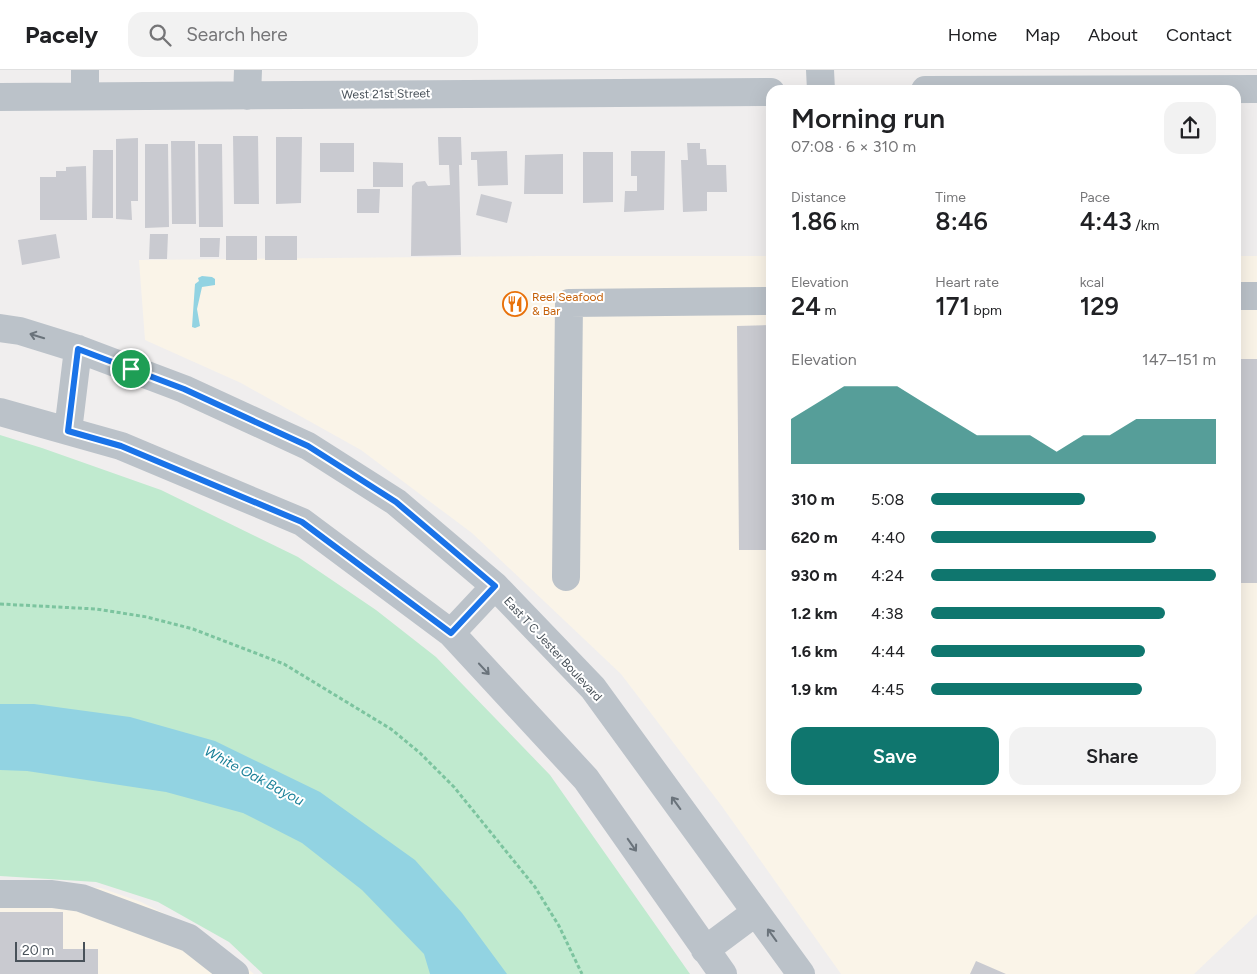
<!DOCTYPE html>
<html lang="en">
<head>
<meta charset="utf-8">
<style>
  :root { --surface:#fff; --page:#f2f2f2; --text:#202124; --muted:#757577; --line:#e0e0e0; --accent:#0f766e }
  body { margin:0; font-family:Figtree,sans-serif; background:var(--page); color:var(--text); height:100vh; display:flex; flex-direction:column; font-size:19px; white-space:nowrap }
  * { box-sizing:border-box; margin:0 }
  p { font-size:16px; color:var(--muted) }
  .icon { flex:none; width:28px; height:28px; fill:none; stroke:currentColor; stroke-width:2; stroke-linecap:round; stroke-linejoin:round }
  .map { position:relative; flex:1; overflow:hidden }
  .sheet { position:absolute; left:766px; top:15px; width:475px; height:710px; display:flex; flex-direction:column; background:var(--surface); border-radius:15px; box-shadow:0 5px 20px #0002 }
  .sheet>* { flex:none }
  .scale { position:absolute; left:15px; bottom:12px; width:70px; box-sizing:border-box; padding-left:5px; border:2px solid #485159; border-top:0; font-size:14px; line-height:18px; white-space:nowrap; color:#485159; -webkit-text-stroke:4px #fff; paint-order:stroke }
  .pin { position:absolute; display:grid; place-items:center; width:42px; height:42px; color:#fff; margin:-21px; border:2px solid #fff; border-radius:50%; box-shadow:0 1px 5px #0007 }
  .round { display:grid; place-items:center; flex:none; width:52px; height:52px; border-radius:15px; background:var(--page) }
  .headline { display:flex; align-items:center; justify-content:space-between; height:85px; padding:0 25px }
  h1 { font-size:28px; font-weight:600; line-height:38px }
  .metrics { display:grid; grid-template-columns:repeat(3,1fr); gap:8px; height:85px; padding:5px 25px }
  .metrics div { display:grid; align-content:center }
  .metrics b { font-size:25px; font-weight:600 }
  .metrics small { font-size:14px; font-weight:400 }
  .metrics p { font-size:14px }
  .chart { height:140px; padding:10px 25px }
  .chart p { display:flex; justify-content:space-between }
  .chart svg { width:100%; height:90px; margin-top:5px; fill:var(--accent); opacity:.7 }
  .action { display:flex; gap:10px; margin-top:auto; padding:10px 25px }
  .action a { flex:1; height:58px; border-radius:15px; background:var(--accent); color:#fff; font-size:20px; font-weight:600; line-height:58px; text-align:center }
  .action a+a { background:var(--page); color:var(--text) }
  ul { padding:0 25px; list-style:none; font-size:16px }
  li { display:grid; grid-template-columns:80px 60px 1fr; align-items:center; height:38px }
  li i { height:12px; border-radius:6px; background:var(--accent) }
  header { display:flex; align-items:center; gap:30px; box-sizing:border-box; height:70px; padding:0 25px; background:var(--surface); border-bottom:1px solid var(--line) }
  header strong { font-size:24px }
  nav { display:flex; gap:28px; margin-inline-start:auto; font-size:18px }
  .search { width:350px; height:45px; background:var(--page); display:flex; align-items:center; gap:12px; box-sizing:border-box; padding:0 18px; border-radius:15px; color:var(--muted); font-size:19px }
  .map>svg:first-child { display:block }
  .commercial { fill:#faf4e8 }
  .green { fill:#c0eacf }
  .water { fill:#92d3e2 }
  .building { fill:#c9cad0 }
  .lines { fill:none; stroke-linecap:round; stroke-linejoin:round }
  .path { stroke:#7cc49f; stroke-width:3; stroke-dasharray:4 2.5; stroke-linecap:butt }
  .minor { stroke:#bbc2c9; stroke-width:28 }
  .oneway { stroke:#6a737b }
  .route-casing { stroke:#fff; stroke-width:10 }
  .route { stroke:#1a73e8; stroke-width:6 }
  .labels { text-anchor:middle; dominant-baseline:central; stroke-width:4; stroke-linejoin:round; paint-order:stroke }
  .street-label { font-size:12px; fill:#485159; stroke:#fff }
  .food-label { font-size:12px; fill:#c56008; stroke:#fff; text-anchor:start }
  .water-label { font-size:14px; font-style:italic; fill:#1b8199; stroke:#fff }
</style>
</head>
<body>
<header>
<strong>Pacely</strong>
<div class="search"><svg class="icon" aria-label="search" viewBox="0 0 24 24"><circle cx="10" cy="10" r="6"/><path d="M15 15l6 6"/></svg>Search here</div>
<nav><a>Home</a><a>Map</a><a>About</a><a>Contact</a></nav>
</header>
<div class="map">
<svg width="1257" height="904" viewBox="0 0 1257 904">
  <rect width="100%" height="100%" fill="#f0eeee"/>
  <path class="commercial" d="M545 186H771V720H1236V186H1257V844L1194 904H841L721 735 621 604 472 463 361 380 241 313 145 270 139 190Z
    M0 812 101 818 141 832 171 847 230 884 254 904H0Z"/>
  <path class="green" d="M0 365 42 378 161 420 298 487 376 540 436 587 550 705 690 904H263L229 872 158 832 96 812 0 806Z"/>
  <path class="water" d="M202 206 212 207 215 209V215L202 217 197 239 200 256 195 258 192 257 195 214 199 211 198 208Z
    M0 634H34L130 647 215 671 320 722 415 790 462 843 507 904H430L424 884 362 820 302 773 243 743 166 722 27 701 0 700Z"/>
  <path class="building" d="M233 66H258L259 134H234Z
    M276 67H302L301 133 276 134Z
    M438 67H461L462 95H459L461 185 411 186 412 116 416 112 425 111 428 116 450 115 449 95H439Z
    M138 68V131H131L132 150 116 149V69Z
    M171 71H195L196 154H172Z
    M320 73H354V102H320Z
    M687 73H700V79H706L707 95H726L727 122H707V141L683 142 681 90H688Z
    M145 74H168L169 157 145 158Z
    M198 74H222L223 157H199Z
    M93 80H113V148H92Z
    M507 81 508 115 478 116 477 90H471V82Z
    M631 81H665L664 140 624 142 625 121H637V106H631Z
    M583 82H613V132L583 133Z
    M563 84V124H524L525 85Z
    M373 92 403 93V117H373Z
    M86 96 87 150H40V107H56V101H66V97Z
    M357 119H380L379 143H357Z
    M481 124 512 132 507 153 476 145Z
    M1236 138H1238L1239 180H1236Z
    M56 164 60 188 22 195 18 170Z
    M150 164H168L167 189H149Z
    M226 166H257V190H226Z
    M265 166H297V190H265Z
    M200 168H220L219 187H200Z
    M771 255V480H739L737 256Z
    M1236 289H1257V513H1236Z
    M0 842H63V879H98V904H0Z
    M976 891 1006 904H970Z"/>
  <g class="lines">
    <path class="path" d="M0 534 96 539 147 547 193 559 284 594 391 659 420 683 454 717 535 817 559 856 582 904"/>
    <path class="minor" d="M85 0V26
      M820 0 821 20
      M925 20 1257 19
      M247 26 248 0
      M0 27 771 22
      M1236 226H1257
      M0 258 20 261 78 279 184 319 308 376 396 432 495 516 593 618 801 904
      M0 342 121 376 302 452 451 563 586 709 723 904
      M68 361 78 279
      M566 507 569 233 771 231
      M451 563 495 516
      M0 824H52L81 828 189 868 235 904
      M705 880 756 842"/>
  </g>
  <defs><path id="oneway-shaft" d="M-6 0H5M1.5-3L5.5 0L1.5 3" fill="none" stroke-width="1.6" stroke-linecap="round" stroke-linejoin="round" transform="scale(1.25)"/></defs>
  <g class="oneway">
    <use href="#oneway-shaft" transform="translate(37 266) rotate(-163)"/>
    <use href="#oneway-shaft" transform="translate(484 599) rotate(47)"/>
    <use href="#oneway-shaft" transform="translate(676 733) rotate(-126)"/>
    <use href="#oneway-shaft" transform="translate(632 775) rotate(55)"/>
    <use href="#oneway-shaft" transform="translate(772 865) rotate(-126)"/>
  </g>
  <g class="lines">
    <defs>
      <path id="route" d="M78 279 184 319 308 376 396 432 495 516 451 563 302 452 121 376 68 361Z"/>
    </defs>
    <use href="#route" class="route-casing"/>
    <use href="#route" class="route"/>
  </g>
  <defs>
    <symbol id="restaurant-ring" viewBox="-11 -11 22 22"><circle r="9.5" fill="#fff" stroke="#e8710a" stroke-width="1.5"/><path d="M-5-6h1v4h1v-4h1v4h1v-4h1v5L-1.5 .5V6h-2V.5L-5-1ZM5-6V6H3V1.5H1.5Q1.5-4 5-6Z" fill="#e8710a"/></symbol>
  </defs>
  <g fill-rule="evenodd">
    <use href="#restaurant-ring" x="501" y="220" width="28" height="28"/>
  </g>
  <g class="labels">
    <g class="street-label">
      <text transform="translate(386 24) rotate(-1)">West 21st Street</text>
      <text transform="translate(553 579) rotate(47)">East T C Jester Boulevard</text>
    </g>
    <g class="food-label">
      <text x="532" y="227">Reel Seafood<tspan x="532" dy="14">&amp; Bar</tspan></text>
    </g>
    <g class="water-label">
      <text transform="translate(254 706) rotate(28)">White Oak Bayou</text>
    </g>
  </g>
</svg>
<div class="scale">20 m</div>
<div class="pin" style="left:131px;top:299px;background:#1e9e55"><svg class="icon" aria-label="arrive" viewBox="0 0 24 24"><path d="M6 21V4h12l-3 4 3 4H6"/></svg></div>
<section class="sheet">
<div class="headline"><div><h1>Morning run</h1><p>07:08 · 6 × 310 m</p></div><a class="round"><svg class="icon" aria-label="share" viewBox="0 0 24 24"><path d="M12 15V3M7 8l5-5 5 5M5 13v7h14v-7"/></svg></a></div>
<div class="metrics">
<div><p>Distance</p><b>1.86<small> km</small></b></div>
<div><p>Time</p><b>8:46</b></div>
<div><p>Pace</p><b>4:43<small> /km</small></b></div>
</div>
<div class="metrics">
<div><p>Elevation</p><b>24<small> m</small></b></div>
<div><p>Heart rate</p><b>171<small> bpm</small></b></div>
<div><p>kcal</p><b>129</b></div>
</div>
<div class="chart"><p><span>Elevation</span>147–151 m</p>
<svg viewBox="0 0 160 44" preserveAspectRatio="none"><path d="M0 44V22L10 14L20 6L30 6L40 6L50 14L60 22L70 30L80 30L90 30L100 38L110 30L120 30L130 22L140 22L150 22L160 22V44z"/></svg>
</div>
<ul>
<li><b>310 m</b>5:08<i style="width:54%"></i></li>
<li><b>620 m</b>4:40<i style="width:79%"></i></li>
<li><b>930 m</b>4:24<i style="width:100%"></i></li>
<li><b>1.2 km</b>4:38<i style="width:82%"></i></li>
<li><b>1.6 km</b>4:44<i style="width:75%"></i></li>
<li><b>1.9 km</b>4:45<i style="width:74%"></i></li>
</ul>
<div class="action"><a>Save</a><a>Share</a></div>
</section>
</div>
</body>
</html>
